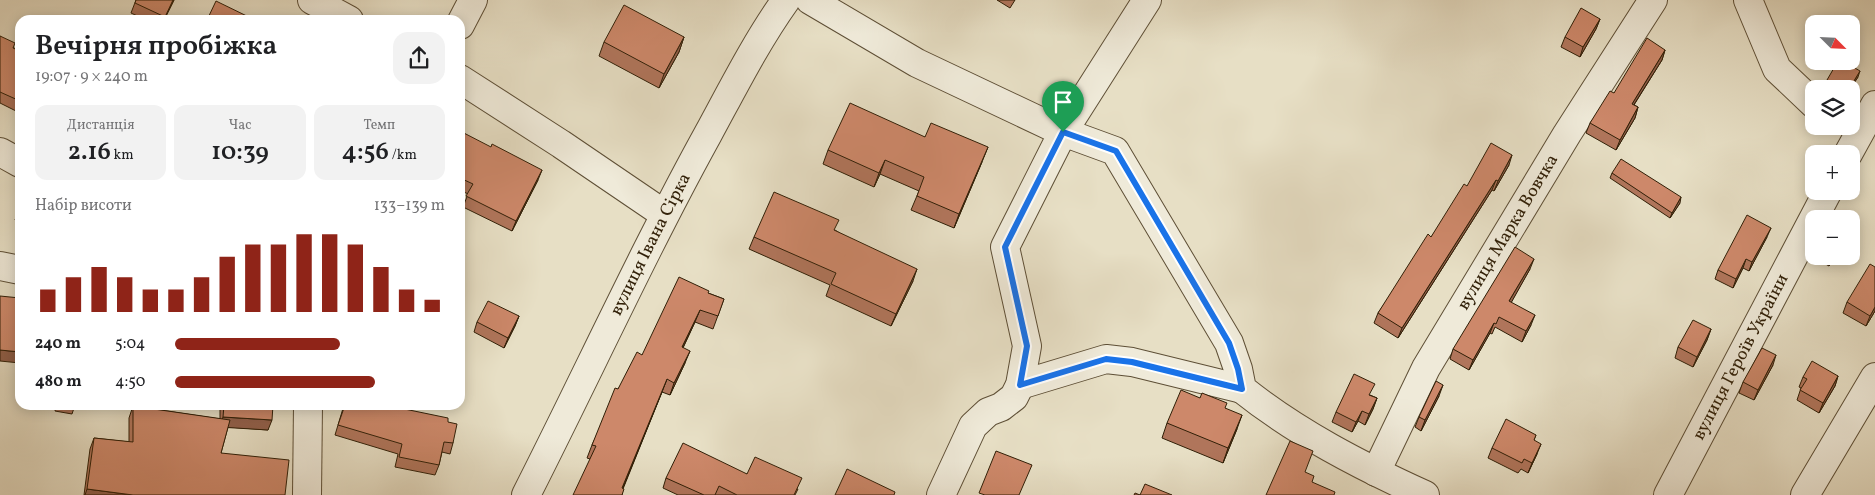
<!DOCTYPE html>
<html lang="uk">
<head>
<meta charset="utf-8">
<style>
  :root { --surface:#fff; --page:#f2f2f2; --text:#202124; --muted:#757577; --accent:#8f2418 }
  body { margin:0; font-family:Vollkorn,serif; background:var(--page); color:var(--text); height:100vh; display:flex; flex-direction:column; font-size:19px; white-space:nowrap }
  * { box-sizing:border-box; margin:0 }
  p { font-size:16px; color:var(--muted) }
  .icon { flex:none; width:28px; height:28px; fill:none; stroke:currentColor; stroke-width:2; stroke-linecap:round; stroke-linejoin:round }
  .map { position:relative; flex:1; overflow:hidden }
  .panel { position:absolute; left:15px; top:15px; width:450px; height:395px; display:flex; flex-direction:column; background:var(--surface); border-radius:15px; box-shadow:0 2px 12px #0003 }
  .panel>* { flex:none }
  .needle { width:32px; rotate:114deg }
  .controls { position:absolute; left:1805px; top:15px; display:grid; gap:10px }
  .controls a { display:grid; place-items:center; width:55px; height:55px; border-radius:10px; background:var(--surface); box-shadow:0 2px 12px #0003; font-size:25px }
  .pin { position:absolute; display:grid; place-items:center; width:42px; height:42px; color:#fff; margin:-51px -21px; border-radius:50% 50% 50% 0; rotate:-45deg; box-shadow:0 0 5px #0007 }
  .pin .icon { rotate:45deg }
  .round { display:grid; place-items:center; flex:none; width:52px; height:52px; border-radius:15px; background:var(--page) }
  .headline { display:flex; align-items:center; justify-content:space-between; height:85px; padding:0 20px }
  h1 { font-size:28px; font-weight:600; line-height:38px }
  .metrics { display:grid; grid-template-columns:repeat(3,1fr); gap:8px; height:85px; padding:5px 20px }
  .metrics div { display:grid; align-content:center; border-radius:12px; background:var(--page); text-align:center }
  .metrics b { font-size:25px; font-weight:600 }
  .metrics small { font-size:14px; font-weight:400 }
  .metrics p { font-size:14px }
  .chart { height:140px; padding:10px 20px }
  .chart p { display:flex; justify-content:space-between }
  .chart svg { width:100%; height:90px; margin-top:5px; stroke:var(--accent); stroke-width:6 }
  ul { padding:0 20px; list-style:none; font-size:16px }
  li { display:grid; grid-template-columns:80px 60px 1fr; align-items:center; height:38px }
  li i { height:12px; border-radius:6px; background:var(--accent) }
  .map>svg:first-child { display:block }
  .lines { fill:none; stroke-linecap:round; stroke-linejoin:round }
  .minor-casing { stroke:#5e4f36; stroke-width:30 }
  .minor { stroke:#efead9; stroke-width:28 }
  .wall { fill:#b0755b; stroke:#301f07 }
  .shaded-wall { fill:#905f4a; stroke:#301f07 }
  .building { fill:#cd886a; stroke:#301f07 }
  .route-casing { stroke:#fff; stroke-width:10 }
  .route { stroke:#1a73e8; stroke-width:6 }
  .labels { text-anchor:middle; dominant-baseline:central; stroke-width:4; stroke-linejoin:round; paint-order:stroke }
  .street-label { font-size:18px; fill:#301f07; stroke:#efead9 }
</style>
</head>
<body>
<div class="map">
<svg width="1875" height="495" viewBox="0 0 1875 495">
  <rect width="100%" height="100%" fill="#e7dfc5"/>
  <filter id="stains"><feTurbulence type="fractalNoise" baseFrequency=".004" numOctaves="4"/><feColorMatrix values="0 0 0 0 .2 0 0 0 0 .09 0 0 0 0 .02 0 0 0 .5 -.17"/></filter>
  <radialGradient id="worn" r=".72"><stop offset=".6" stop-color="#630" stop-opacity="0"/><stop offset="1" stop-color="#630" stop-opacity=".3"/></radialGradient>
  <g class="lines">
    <defs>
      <g id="minor">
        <path d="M312 0 349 20"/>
        <path d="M810 0 917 63 1063 132 1115 151 1229 343 1238 369 1242 389C1297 433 1361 466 1425 495"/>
        <path d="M1748 0 1777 69 1814 104"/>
        <path d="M460 25 473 0"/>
        <path d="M460 79 561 144 664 214"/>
        <path d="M0 152 20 163"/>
        <path d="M1848 154 1875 105"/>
        <path d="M0 266 20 270"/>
        <path d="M1020 385 1106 359 1132 362 1242 389"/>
        <path id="s1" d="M1376 472 1426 368 1567 134 1653 0"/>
        <path d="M307 495 308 405"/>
        <path id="s2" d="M526 495C587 375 643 252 708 134 733 88 756 42 786 0"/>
        <path d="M941 495 973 426 988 412 1001 407 1014 397 1020 385 1027 346 1005 247 1063 132 1147 0"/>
        <path id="s3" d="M1668 495 1828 191"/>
        <path d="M1805 495 1875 377"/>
      </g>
    </defs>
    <use href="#minor" class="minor-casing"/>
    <use href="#minor" class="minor"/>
  </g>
  <path class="wall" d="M136 0H174L164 20H146L131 13Z
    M997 0H1015L1010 8Z
    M1600 19 1596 29 1580 57 1561 47 1565 37Z
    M0 36 14 48 20 51V113L0 103Z
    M684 37 679 52 659 88 599 56 604 42Z
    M1665 50 1662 60 1634 105 1638 107 1635 118 1616 150 1586 133 1590 123 1614 93Z
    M1858 77 1850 89H1830L1825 85 1827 80Z
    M460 131 538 180 512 231 463 207 468 194 460 190Z
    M925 137 982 162 954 228 911 210 919 191 880 174 874 187 823 164 828 150Z
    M1509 165 1494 191 1492 190 1398 338 1374 323 1378 313 1467 186Z
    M1612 173 1680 203 1670 218 1610 178Z
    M20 205V221L15 220Z
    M835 230 913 281 891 326 826 296 830 285 749 249 754 237Z
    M1767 237 1749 271 1743 268 1733 288 1715 279 1718 270Z
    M1814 249V256H1835L1829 266 1811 256Z
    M1530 269 1511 302 1531 325 1522 342 1495 327 1492 334 1490 333 1469 370 1450 359 1453 349Z
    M708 293 724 299 713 329 695 322 683 348 685 363 670 395 662 392 623 489 622 495 590 459 587 458 592 445 618 389 642 355Z
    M1847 302 1875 311 1866 326 1843 313Z
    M519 316 515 326 504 348 474 332 477 322Z
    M1711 329 1707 340 1693 367 1675 358 1678 347Z
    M1773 365 1754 400 1739 393 1743 382Z
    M1838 376 1835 386 1819 413 1797 400 1801 388 1799 387 1803 377Z
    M1370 395 1377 398 1373 409 1365 425 1358 421 1352 432 1332 422 1336 412Z
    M1439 396 1421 431 1415 427 1419 417Z
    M56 405H75L72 414 55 411Z
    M220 405H273L268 430 228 427 221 453 285 495H84L90 449 94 438 129 442V418L133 406 220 419Z
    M344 405H390V406L448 422 453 443 450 454 442 452 439 465 435 475 395 467 398 454 335 435Z
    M1225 408 1237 429 1223 463 1162 438 1167 423Z
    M1536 435 1534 440 1537 454 1528 473 1521 469 1518 473 1488 458 1492 448Z
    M747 474 798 489 795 495H678L663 488 666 478Z"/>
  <path class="shaded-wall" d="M173 0H174L164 20Z
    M1600 19 1596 29 1580 57 1583 47Z
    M684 37 679 52 659 88 664 74Z
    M1665 50 1662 60 1628 114 1632 104Z
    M1860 71 1858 77 1850 89H1849Z
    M1638 107 1635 118 1616 150 1620 140Z
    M988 147 982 162 954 228 959 214Z
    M1512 155 1509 165 1494 191 1498 181Z
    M885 160 880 174 874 187 879 173Z
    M542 170 538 180 512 231 516 221Z
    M1496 180 1492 190 1398 338 1402 328Z
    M1681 197 1680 203 1670 218 1672 213Z
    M1771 228 1767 237 1749 271 1752 262Z
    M1833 256H1835L1829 266Z
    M1534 259 1530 269 1506 312 1509 301Z
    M1746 259 1743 268 1733 288 1736 279Z
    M917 269 913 281 891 326 896 314Z
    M1875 307V311L1866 326 1870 316Z
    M700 310 695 322 677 360 682 347Z
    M1535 315 1531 325 1522 342 1526 331Z
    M519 316 515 326 504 348 508 338Z
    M1494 323 1490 333 1469 370 1473 360Z
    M1711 329 1707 340 1693 367 1697 357Z
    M0 350 20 352V363L0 361Z
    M690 351 685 363 670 395 674 383Z
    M1776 355 1773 365 1754 400 1758 390Z
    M1838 376 1835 386 1819 413 1823 403Z
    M667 379 662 392 620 495Z
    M1443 385 1439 396 1421 431 1425 420Z
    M1377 398 1373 409 1365 425 1369 414Z
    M1362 411 1358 421 1352 432 1356 422Z
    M1242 415 1237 429 1223 463 1228 448Z
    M223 417 272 420 268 430 219 427Z
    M1541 444 1537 454 1528 473 1532 463Z
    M87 489 133 495H85Z"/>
  <path class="building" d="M136 0H173L165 17 135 3Z
    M216 1 255 20H207Z
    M624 5 684 37 664 74 604 42Z
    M1581 8 1600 19 1583 47 1565 37Z
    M0 36 15 43 13 48 20 51V101L0 92Z
    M1647 38 1665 50 1632 104 1638 107 1620 140 1590 123 1610 91 1614 93Z
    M1838 61H1843L1860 71 1849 89H1840L1827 80Z
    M850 103 925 137 931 123 988 147 959 214 917 196 924 177 885 160 879 173 828 150Z
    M460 131 491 147 492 144 542 170 516 221 466 196 473 184 460 178Z
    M1491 143 1512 155 1498 181 1496 180 1402 328 1378 313 1428 234 1431 237 1464 184 1467 186Z
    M1621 159 1681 197 1672 213 1612 173Z
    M774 192 839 220 834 230 917 269 896 314 831 284 836 273 754 237Z
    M1747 215 1771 228 1752 262 1746 259 1736 279 1718 270Z
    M1515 247 1534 259 1509 301 1535 315 1526 331 1499 317 1496 324 1494 323 1473 360 1453 349Z
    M1870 264 1875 267V307L1870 316 1847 302Z
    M679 277 709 291 708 293 724 299 718 316 700 310 682 347 690 351 674 383 667 379 622 488 624 489 622 495H573L596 446 592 445 615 388 618 389 637 352 642 355Z
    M0 296 20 298V352L0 350Z
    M488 301 519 316 508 338 477 322Z
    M1693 320 1711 329 1697 357 1678 347Z
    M1762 348 1776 355 1758 390 1743 382Z
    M1812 361 1838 376 1823 403 1800 390 1807 379 1803 377Z
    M1354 374 1375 384 1369 395 1377 398 1369 414 1362 411 1356 422 1336 412Z
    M1436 381 1443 385 1425 420 1419 417Z
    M1181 390 1200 398 1202 393 1227 403 1225 408 1242 415 1228 448 1167 423Z
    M57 405H75L74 408 56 406Z
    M224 405H273L272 420 223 417Z
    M345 405H390V406L448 418V422L457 424 453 443 444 442 439 465 399 457 402 444 338 425Z
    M133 406 230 420 221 453 289 460 285 495H133L87 489 94 438 133 442Z
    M1506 419 1536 435 1534 440 1541 444 1532 463 1524 459 1522 463 1492 448Z
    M1290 441 1313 451 1305 472 1314 476 1312 482 1335 492 1334 495H1266Z
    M683 443 747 474 755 457 802 478 794 495H737L719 486 715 495H704L666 478Z
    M996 451 1032 465 1019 495H985L979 493Z
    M847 469 895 492 894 495H835Z
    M1145 484 1172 495H1134L1135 493 1140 495Z"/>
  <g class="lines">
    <defs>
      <path id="route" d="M1063 132 1116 151 1229 343 1238 369 1242 389 1132 362 1106 359 1020 385 1027 346 1005 247Z"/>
    </defs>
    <use href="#route" class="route-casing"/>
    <use href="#route" class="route"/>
  </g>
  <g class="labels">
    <g class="street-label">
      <text stroke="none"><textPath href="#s1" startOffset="274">вулиця Марка Вовчка</textPath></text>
      <text stroke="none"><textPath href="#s2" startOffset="280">вулиця Івана Сірка</textPath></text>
      <text stroke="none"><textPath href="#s3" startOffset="156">вулиця Героїв України</textPath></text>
    </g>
  </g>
  <rect width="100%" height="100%" filter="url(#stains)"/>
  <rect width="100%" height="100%" fill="url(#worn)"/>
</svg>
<div class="controls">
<a><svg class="needle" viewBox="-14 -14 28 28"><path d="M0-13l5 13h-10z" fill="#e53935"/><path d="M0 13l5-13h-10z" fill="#757577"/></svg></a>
<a><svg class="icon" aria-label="layers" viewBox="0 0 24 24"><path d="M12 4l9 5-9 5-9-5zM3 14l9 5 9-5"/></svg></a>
<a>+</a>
<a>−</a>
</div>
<div class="pin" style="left:1063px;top:132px;background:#1e9e55"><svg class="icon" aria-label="arrive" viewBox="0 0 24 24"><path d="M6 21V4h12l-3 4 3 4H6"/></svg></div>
<section class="panel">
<div class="headline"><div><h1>Вечірня пробіжка</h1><p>19:07 · 9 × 240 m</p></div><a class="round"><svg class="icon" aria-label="share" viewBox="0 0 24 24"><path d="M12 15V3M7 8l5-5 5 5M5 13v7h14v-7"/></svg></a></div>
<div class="metrics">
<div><p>Дистанція</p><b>2.16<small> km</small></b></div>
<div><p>Час</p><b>10:39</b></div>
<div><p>Темп</p><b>4:56<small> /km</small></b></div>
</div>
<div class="chart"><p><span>Набір висоти</span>133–139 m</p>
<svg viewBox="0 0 160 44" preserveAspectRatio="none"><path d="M5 44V33M15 44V27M25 44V22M35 44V27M45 44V33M55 44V33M65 44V27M75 44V17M85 44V11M95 44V11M105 44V6M115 44V6M125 44V11M135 44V22M145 44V33M155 44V38"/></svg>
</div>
<ul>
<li><b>240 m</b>5:04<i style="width:61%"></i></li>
<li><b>480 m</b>4:50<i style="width:74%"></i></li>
</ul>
</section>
</div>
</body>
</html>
